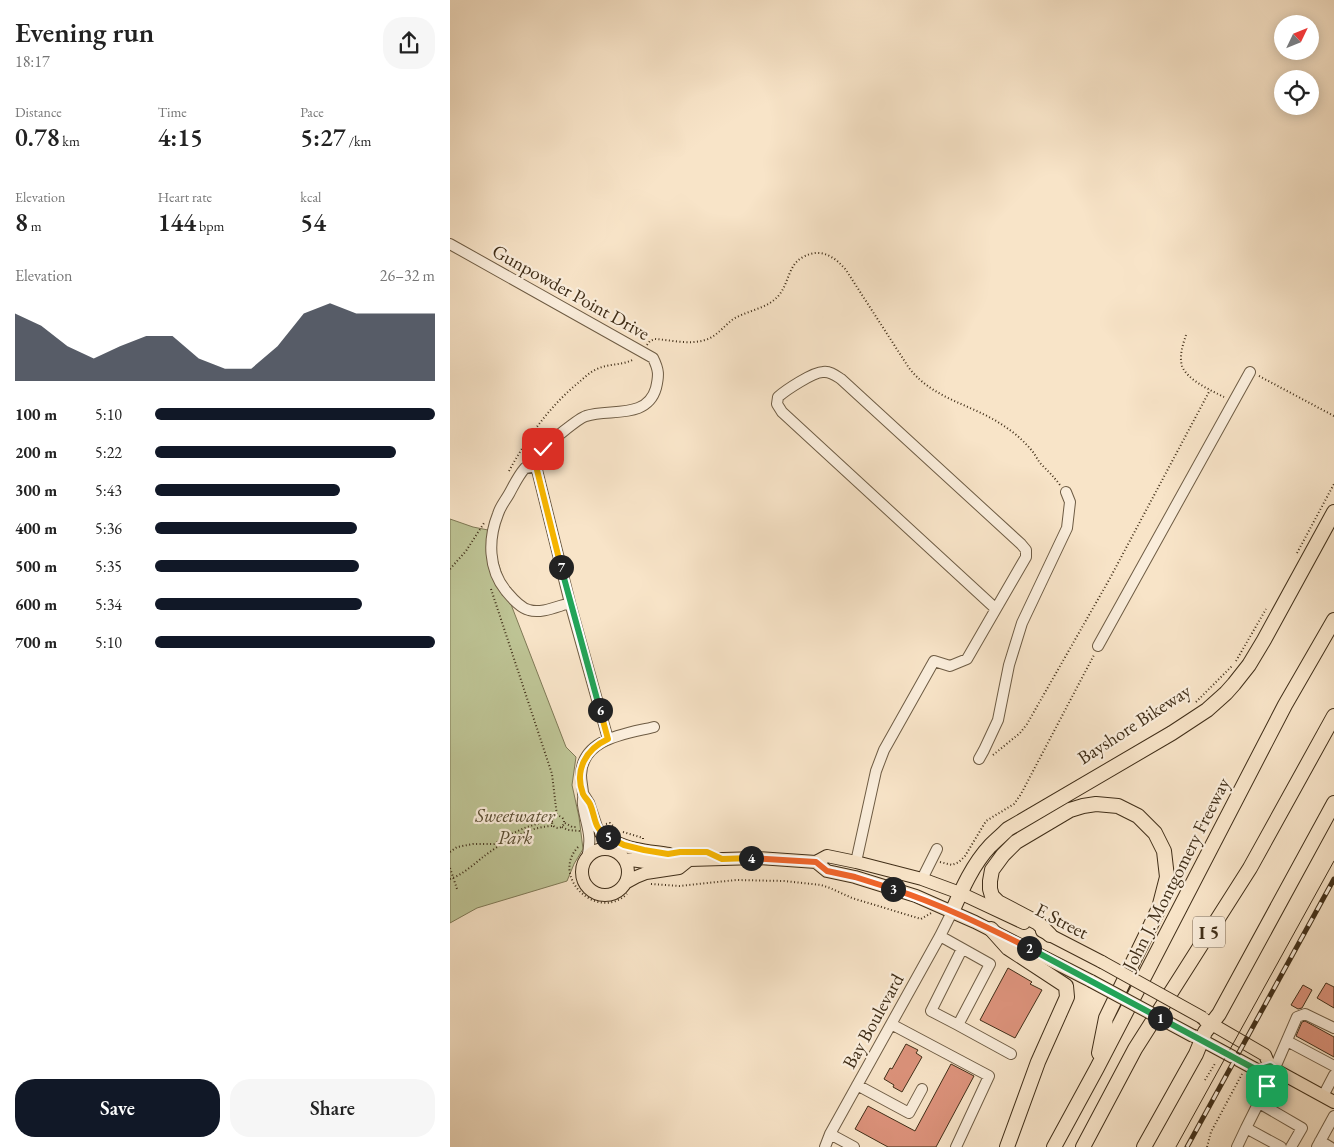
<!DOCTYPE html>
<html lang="en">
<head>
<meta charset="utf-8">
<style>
  :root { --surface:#fff; --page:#f6f6f6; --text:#222; --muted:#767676; --accent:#111827 }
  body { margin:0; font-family:"EB Garamond",serif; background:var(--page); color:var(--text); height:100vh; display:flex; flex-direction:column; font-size:19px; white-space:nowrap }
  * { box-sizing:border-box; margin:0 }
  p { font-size:16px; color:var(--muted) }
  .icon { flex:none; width:28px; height:28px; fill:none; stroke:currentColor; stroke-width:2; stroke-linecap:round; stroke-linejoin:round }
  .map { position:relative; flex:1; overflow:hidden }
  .sheet { display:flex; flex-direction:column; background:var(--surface); width:450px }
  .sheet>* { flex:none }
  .needle { width:32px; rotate:47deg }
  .controls { position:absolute; left:824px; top:15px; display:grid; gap:10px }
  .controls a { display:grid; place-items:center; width:45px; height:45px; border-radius:50%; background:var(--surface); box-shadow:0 2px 12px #0003; font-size:25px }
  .pin { position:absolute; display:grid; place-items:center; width:42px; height:42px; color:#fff; margin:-21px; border-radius:10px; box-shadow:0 2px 8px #0006 }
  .km { position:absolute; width:25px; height:25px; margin:-12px; border-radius:50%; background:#222; color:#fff; font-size:14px; line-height:25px; text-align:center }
  .round { display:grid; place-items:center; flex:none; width:52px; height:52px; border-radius:20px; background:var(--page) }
  .overview { display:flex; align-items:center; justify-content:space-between; height:85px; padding:0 15px }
  h1 { font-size:28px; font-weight:600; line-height:38px }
  .stats { display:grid; grid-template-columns:repeat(3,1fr); gap:8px; height:85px; padding:5px 15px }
  .stats div { display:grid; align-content:center }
  .stats b { font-size:25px; font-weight:600 }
  .stats small { font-size:14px; font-weight:400 }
  .stats p { font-size:14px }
  .chart { height:140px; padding:10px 15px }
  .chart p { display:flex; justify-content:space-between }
  .chart svg { width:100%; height:90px; margin-top:5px; fill:var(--accent); opacity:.7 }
  .primary-button { display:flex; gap:10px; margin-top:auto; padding:10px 15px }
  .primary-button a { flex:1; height:58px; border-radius:20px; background:var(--accent); color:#fff; font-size:20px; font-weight:600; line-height:58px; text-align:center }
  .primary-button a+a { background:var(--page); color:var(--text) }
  ul { padding:0 15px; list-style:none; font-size:16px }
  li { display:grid; grid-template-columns:80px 60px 1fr; align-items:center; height:38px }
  li i { height:12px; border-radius:6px; background:var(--accent) }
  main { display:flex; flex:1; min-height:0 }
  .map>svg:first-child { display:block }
  .green { fill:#bec495; stroke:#7f7956 }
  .building { fill:#dd937c; stroke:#402e18 }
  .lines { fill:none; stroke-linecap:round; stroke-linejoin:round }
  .minor-casing { stroke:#6e5c44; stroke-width:12 }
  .major-casing { stroke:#402e18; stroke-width:14 }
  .highway-casing { stroke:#402e18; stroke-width:16 }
  .path { stroke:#402e18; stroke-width:2; stroke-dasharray:1 2.5; stroke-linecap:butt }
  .minor { stroke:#faeddb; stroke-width:10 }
  .major { stroke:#f8e4c8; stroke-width:12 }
  .highway { stroke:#f8e4c8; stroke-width:14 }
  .tram { stroke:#402e18; stroke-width:1 }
  .rail-casing { stroke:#402e18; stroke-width:5 }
  .rail { stroke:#faeddb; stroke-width:3; stroke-dasharray:9; stroke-linecap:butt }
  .major-bridge-casing { stroke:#402e18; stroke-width:14; stroke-linecap:butt }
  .major-bridge { stroke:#f8e4c8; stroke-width:12 }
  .split-1-casing { stroke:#fff; stroke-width:10 }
  .split-2-casing { stroke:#fff; stroke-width:10 }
  .split-3-casing { stroke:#fff; stroke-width:10 }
  .split-4-casing { stroke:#fff; stroke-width:10 }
  .split-5-casing { stroke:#fff; stroke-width:10 }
  .split-6-casing { stroke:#fff; stroke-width:10 }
  .split-7-casing { stroke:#fff; stroke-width:10 }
  .split-8-casing { stroke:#fff; stroke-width:10 }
  .split-1 { stroke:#22a559; stroke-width:6 }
  .split-2 { stroke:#22a559; stroke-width:6 }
  .split-3 { stroke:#f0652b; stroke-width:6 }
  .split-4 { stroke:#f0652b; stroke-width:6 }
  .split-5 { stroke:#f5b400; stroke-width:6 }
  .split-6 { stroke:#f5b400; stroke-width:6 }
  .split-7 { stroke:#22a559; stroke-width:6 }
  .split-8 { stroke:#f5b400; stroke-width:6 }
  .labels { text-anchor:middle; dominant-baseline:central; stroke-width:4.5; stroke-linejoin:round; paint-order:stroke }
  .shield { fill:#faeddb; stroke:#786752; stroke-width:1 }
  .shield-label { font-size:18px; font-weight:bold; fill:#402e18 }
  .street-label { font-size:19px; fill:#402e18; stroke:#faeddb }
  .park-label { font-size:19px; font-style:italic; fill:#594c31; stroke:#faeddb }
</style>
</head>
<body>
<main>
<section class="sheet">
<div class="overview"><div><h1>Evening run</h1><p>18:17</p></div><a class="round"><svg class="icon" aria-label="share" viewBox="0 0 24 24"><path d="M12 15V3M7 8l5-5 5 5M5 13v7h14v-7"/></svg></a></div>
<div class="stats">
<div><p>Distance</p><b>0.78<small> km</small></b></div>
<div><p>Time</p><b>4:15</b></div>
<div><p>Pace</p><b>5:27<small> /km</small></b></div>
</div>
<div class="stats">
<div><p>Elevation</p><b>8<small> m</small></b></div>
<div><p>Heart rate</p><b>144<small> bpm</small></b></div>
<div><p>kcal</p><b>54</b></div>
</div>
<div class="chart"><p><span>Elevation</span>26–32 m</p>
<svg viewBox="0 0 160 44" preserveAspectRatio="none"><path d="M0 44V11L10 17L20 27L30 33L40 27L50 22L60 22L70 33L80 38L90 38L100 27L110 11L120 6L130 11L140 11L150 11L160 11V44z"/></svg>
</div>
<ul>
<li><b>100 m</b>5:10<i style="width:100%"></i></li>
<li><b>200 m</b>5:22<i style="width:86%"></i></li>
<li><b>300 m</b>5:43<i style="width:66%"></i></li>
<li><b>400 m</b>5:36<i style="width:72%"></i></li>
<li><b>500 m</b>5:35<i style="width:73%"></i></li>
<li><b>600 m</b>5:34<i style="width:74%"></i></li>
<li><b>700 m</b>5:10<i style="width:100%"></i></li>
</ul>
<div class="primary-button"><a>Save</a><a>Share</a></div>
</section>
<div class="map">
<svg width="884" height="1147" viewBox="0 0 884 1147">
  <rect width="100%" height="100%" fill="#f8e4c8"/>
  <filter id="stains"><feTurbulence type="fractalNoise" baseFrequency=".004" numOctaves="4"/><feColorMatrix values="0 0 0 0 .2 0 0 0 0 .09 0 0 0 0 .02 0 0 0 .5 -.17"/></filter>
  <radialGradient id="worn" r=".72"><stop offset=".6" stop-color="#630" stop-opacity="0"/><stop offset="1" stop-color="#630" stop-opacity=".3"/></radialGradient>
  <path class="green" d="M0 519 23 527 38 530 62 607 116 747 126 757 122 785 129 817 133 849 124 864 117 881 27 908 0 923Z"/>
  <path class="building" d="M558 968 582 982 580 984 592 990 565 1038 530 1020Z
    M876 983 884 987V1008L867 998Z
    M853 985 862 990 852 1008 848 1009 841 1005Z
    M855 1021 884 1037V1057L846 1036 852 1022Z
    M456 1044 468 1050 466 1053 472 1057 452 1092 443 1087 444 1085 434 1079 440 1068 442 1069Z
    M501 1064 524 1076 486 1147H438L405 1129 418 1106 465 1131Z"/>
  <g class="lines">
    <defs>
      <path id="minor" d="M0 244 203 358C209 370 209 375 206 388 197 420 159 408 136 416 129 418 98 443 94 449 90 454 88 461 86 466L120 603 158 739
        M86 466 75 468C68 476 64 485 59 494 55 501 50 507 48 514 38 539 38 569 56 591 62 598 70 608 79 610 91 614 108 606 120 603
        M648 646 800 372
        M529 759 534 750 548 720 559 665 572 623 617 528 620 502 616 492
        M134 795 139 803 147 827 164 851
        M137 858C143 835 136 826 133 805 132 801 134 798 133 794 133 788 131 782 131 775 132 738 176 734 204 727
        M406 862 426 771 434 750 484 661 500 666 517 659 576 557V550L571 544 391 379C385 375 380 371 373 372 363 372 336 390 328 397L327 404 332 412 546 609
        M472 879 487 849
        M490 936 540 964 508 1025 481 1011 512 949
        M441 1024 539 1076 506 1147
        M508 1025 561 1054
        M837 1041 884 1066
        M407 1085 459 1113 472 1089
        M873 1096 884 1075
        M809 1103 852 1128 841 1147
        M380 1134 404 1147
        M870 1141 880 1147
        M375 1147 380 1134 490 936 502 912
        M787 1147 796 1128
        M831 1147 796 1128 817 1086 847 1017 855 1014 884 1028
        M867 1147 884 1116"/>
      <path id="major" d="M151 833C155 836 160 839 164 841 180 850 201 851 219 854
        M132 872a23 23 0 1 1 46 0a23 23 0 1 1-46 0Z
        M174 859 195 862 224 857 239 860 308 858 366 862 377 856 406 862 472 879 510 893 574 923
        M366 862 377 871 405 877 466 896 525 922 641 981
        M175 883 186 877 196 873 229 868 239 860
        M592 931 652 962
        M753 1019 815 1055 820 1067 884 1102
        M744 1036 807 1070 820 1067"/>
      <path id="highway" d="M502 912C512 889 523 864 540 846 546 840 552 835 558 829L722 733 757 710 776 693 784 684 799 665 814 640 884 512
        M541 929 558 948 616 986 617 997 588 1062 557 1147
        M600 935 588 923 548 902 542 896 540 889V881L542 870 553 855 566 842 620 810 633 806 646 804 668 806 688 816 705 833 714 851 717 877 709 908 656 1018 649 1053
        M604 1147 647 1068 835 705 884 620
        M633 1147 685 1049 800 868 884 716
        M694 1147 746 1054 755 1032 769 1014 884 803"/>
    </defs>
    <use href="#minor" class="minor-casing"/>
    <use href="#major" class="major-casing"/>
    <use href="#highway" class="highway-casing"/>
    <path class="path" d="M736 335C733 344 729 356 732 366 737 380 762 391 774 397
      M197 345 200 341 205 339C221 340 239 345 255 340 266 337 273 327 282 320 297 310 318 309 329 295 339 283 338 265 353 257 371 247 385 257 396 270L459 368C484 400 522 404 554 426 565 433 575 442 583 452 586 456 588 461 592 465 598 471 604 477 610 485
      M809 376 884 416
      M59 471C77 438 99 407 128 383 134 378 140 372 147 369 159 363 172 366 184 359
      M847 553 884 484
      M0 569 16 551 34 523
      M41 589 102 774 107 816
      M786 661 816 609
      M746 702 783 665
      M543 755 570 733 577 724 659 580 760 390
      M102 822a6 6 0 1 1 12 0a6 6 0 1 1-12 0Z
      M115 823 122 827H127
      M156 824 160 823 164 827
      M112 827 118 830 130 831
      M173 832 193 838V839
      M128 847C100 877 147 922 177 894
      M0 852 7 847 23 844H44L61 834 77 827 93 822 103 821
      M490 862 502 865 509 862 515 856 536 821 564 804 571 794 644 655
      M0 868 7 889
      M0 879C12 875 23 865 33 857 53 842 79 826 104 826
      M201 884 229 886 286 880 334 881 371 885 380 888 402 898 471 919 481 913
      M755 1080 766 1062
      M757 1147 761 1132 792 1074"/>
    <use href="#minor" class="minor"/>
    <use href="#major" class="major"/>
    <use href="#highway" class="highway"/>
    <path class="tram" d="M726 1147 884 861"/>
    <defs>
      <path id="rail" d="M737 1147 884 879"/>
    </defs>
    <use href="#rail" class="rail-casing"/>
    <use href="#rail" class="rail"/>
    <defs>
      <path id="major-bridge" d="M652 962 753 1018
        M641 981 743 1036"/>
    </defs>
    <use href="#major-bridge" class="major-bridge-casing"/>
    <use href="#major-bridge" class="major-bridge"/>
  </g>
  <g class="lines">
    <defs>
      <path id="split-1" d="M710 1018 807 1070 820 1066 824 1069 817 1086"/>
      <path id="split-2" d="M579 948 710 1018"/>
      <path id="split-3" d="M443 889C490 904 535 926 579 948"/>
      <path id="split-4" d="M301 858 366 862 377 871 405 877 443 889"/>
      <path id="split-5" d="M158 837 174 845 194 850 218 854 230 852H257L272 859 301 858"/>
      <path id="split-6" d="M150 710 158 739C136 749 124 770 133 794 135 798 138 800 140 804 146 818 143 828 158 837"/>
      <path id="split-7" d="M111 567 150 710"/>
      <path id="split-8" d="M93 449 86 466 111 567"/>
    </defs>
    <use href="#split-1" class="split-1-casing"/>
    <use href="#split-2" class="split-2-casing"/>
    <use href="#split-3" class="split-3-casing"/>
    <use href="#split-4" class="split-4-casing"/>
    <use href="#split-5" class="split-5-casing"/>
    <use href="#split-6" class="split-6-casing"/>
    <use href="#split-7" class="split-7-casing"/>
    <use href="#split-8" class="split-8-casing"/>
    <use href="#split-1" class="split-1"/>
    <use href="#split-2" class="split-2"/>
    <use href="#split-3" class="split-3"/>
    <use href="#split-4" class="split-4"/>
    <use href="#split-5" class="split-5"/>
    <use href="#split-6" class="split-6"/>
    <use href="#split-7" class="split-7"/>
    <use href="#split-8" class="split-8"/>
  </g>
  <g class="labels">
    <rect class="shield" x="743" y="916.5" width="32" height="31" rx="4"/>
    <g class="shield-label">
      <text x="759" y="932">I 5</text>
    </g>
    <g class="street-label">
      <text transform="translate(121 292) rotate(29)">Gunpowder Point Drive</text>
      <text transform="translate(684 724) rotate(-33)">Bayshore Bikeway</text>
      <text transform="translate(726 874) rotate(-63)">John J. Montgomery Freeway</text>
      <text transform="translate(612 921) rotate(27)">E Street</text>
      <text transform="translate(423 1021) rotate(-61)">Bay Boulevard</text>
    </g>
    <g class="park-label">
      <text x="65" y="815">Sweetwater<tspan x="65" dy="22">Park</tspan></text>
    </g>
  </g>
  <rect width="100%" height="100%" filter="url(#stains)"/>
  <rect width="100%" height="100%" fill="url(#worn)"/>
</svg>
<div class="controls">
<a><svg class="needle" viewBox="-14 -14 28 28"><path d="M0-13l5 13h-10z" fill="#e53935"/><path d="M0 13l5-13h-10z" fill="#767676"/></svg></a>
<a><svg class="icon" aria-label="locate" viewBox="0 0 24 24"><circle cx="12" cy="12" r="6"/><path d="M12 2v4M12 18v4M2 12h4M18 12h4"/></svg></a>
</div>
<div class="pin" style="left:817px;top:1086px;background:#1e9e55"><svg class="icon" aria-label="arrive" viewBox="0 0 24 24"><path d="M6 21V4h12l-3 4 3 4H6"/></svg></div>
<div class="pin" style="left:93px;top:449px;background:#d93025"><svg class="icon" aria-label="check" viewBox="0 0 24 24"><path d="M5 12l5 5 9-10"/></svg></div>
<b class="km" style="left:710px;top:1018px">1</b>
<b class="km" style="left:579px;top:948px">2</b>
<b class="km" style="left:443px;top:889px">3</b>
<b class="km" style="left:301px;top:858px">4</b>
<b class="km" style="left:158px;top:837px">5</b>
<b class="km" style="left:150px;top:710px">6</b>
<b class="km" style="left:111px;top:567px">7</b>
</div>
</main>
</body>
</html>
